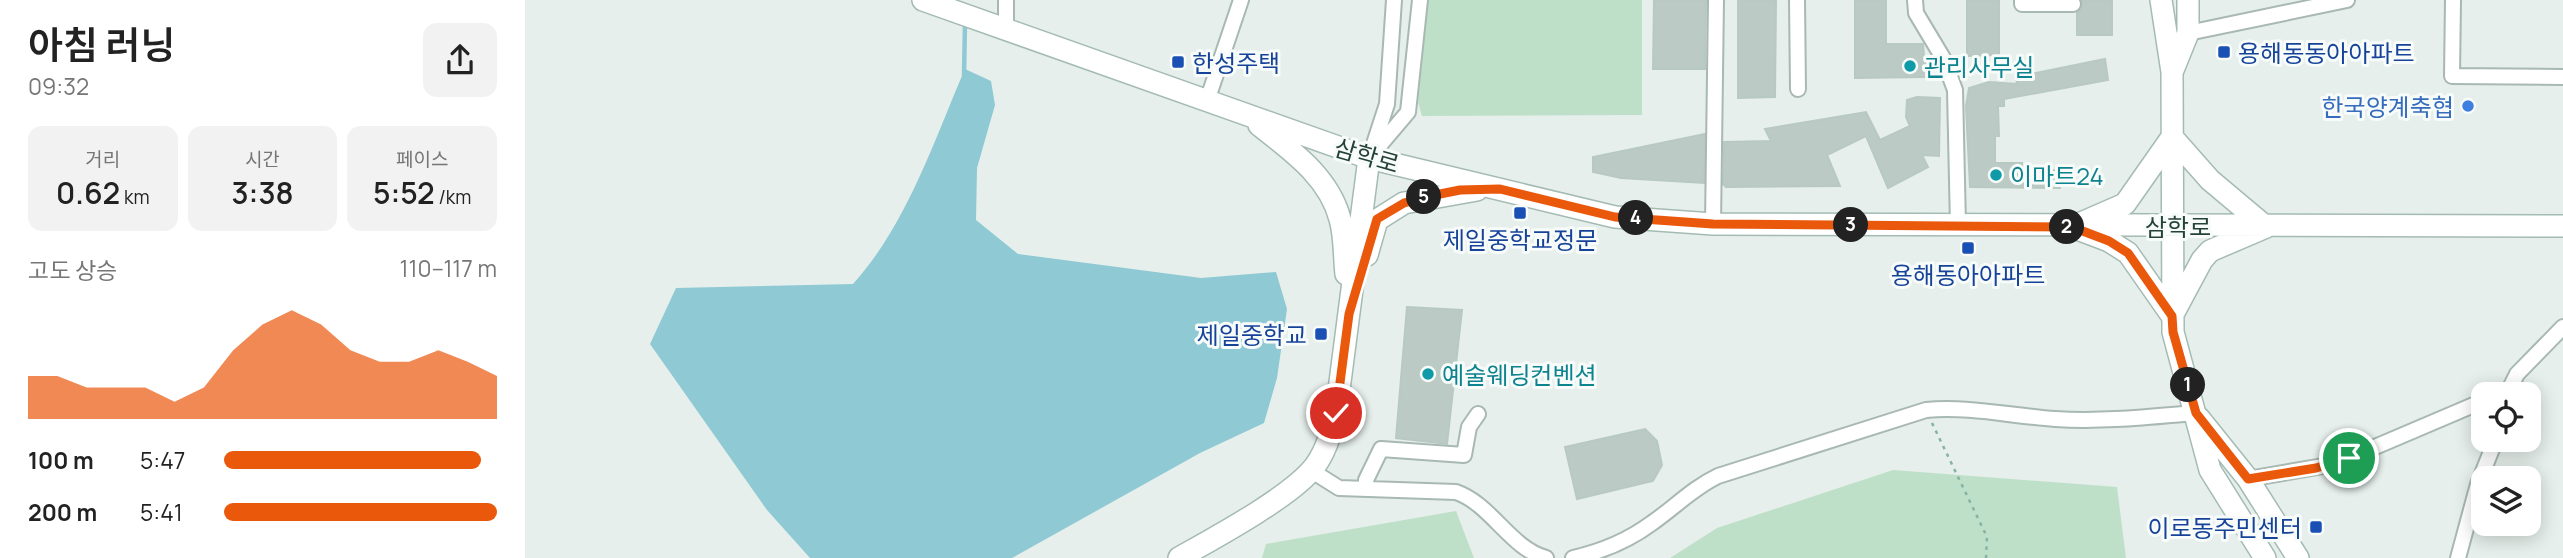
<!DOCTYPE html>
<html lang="ko">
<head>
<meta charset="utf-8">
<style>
  :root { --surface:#fff; --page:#f2f2f2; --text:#222; --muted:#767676; --accent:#ea580c }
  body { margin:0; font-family:Manrope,"Noto Sans KR",sans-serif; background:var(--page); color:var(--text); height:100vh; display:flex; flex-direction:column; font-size:26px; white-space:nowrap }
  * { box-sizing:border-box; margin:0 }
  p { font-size:23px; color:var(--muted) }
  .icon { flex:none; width:38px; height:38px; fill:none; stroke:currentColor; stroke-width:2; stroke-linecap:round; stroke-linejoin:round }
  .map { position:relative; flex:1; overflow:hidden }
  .panel { display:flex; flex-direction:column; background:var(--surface); width:525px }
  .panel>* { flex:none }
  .buttons { position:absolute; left:1946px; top:382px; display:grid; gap:14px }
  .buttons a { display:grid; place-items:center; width:70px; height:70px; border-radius:14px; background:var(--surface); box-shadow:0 4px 18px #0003; font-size:35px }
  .pin { position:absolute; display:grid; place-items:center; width:60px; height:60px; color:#fff; margin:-30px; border:4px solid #fff; border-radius:50%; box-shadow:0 2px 7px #0007 }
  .km { position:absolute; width:35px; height:35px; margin:-18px; border-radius:50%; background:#222; color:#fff; font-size:19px; line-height:35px; text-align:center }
  .round { display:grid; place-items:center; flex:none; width:74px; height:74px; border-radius:14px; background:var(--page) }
  .summary { display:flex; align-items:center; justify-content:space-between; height:119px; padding:0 28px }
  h1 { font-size:38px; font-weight:600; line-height:52px }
  .stats { display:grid; grid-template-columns:repeat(3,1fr); gap:10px; height:119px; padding:7px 28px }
  .stats div { display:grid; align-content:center; border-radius:14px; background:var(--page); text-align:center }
  .stats b { font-size:30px; font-weight:600 }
  .stats small { font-size:19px; font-weight:400 }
  .stats p { font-size:19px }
  .chart { height:196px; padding:14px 28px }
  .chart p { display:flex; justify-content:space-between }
  .chart svg { width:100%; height:126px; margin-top:7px; fill:var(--accent); opacity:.7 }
  ul { padding:0 28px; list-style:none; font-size:23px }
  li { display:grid; grid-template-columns:112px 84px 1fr; align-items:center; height:52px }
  li i { height:18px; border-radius:9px; background:var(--accent) }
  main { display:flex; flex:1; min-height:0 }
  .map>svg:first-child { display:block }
  .green { fill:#bfe0c8 }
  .water { fill:#8ec9d4 }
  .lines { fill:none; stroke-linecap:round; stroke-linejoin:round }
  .stream { stroke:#8ec9d4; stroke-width:4.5 }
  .building { fill:#bbcac4; stroke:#b8c9c2; stroke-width:2 }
  .street-casing { stroke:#a8b8b2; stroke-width:18 }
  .secondary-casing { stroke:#a4bbb3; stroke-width:24 }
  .path { stroke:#86b3a5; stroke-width:2.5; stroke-dasharray:3.5 5; stroke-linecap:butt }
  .street { stroke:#fff; stroke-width:14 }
  .secondary { stroke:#fff; stroke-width:21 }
  .route-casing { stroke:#fff; stroke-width:14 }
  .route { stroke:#ea580c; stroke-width:9 }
  .transit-dot { fill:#1a4fb4; stroke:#f7fbf9; stroke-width:2.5 }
  .culture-dot { fill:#0f9aa8; stroke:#f7fbf9; stroke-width:2.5 }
  .shop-dot { fill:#3f7fe0; stroke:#f7fbf9; stroke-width:2.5 }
  .labels { text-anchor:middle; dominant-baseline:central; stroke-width:6; stroke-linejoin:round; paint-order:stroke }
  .transit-label { font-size:24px; fill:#164399; stroke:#f7fbf9; text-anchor:start }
  .culture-label { font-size:24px; fill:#0d838f; stroke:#f7fbf9; text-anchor:start }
  .shop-label { font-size:24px; fill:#366cbe; stroke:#f7fbf9; text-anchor:end }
  .street-label { font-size:24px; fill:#24423a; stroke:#f7fbf9 }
</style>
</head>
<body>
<main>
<section class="panel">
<div class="summary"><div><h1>아침 러닝</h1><p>09:32</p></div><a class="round"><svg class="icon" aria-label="share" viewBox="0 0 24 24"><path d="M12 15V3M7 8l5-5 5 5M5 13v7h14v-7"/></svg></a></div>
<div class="stats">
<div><p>거리</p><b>0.62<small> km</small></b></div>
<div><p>시간</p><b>3:38</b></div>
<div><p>페이스</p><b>5:52<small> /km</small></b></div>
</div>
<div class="chart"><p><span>고도 상승</span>110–117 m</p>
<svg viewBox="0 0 160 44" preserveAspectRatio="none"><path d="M0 44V29L10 29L20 33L30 33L40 33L50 38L60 33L70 20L80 11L90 6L100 11L110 20L120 24L130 24L140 20L150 24L160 29V44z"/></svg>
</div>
<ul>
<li><b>100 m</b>5:47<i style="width:94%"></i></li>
<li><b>200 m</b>5:41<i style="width:100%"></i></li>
</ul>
</section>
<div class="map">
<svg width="2038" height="558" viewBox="0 0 2038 558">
  <rect width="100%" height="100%" fill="#e6efeb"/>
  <path class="green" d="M903 0H1117V115L897 116 893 102Z
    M1368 470 1592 487 1601 558H1145L1192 528Z
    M931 511 949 558H737L741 544Z"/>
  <path class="water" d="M440 69 466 81 470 105 452 168 451 220 493 254 676 278 751 272 762 309 752 378 739 423 675 453 487 558H285L242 510 125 344 151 288 328 284C382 224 408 143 440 69Z"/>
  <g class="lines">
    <path class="stream" d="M439 76 440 22"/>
  </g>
  <path class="building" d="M1129 0H1181L1180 69H1128Z
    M1213 0H1251L1250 97 1213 98Z
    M1330 0H1361V44H1398L1399 56H1402L1401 77 1330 78Z
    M1442 0H1474V55L1442 56Z
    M1557 0H1587V35H1552V13L1557 8Z
    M1580 59 1583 80 1479 99V106H1473L1474 136H1470V163H1497V171L1535 170V188L1445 187 1441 106 1444 88 1464 82 1492 84 1491 77Z
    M1392 97 1415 98 1414 156 1397 155 1403 167 1363 188 1341 136 1302 155 1315 186 1201 187 1198 184 1199 142 1246 141 1240 129 1341 112 1355 140 1385 126 1381 117 1382 100Z
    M1180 134 1179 183 1096 178 1068 172V157Z
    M882 307 937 310 922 444 871 438Z
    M1120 429 1132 441 1137 465 1128 481 1052 499 1040 447Z"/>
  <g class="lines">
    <defs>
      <path id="street" d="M481 0V30
        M1272 0 1273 89
        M1390 0 1391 13 1418 58 1430 90 1433 226
        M1497 0V4H1548
        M1928 0 1927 76 2038 77
        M1663 33 1822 0
        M682 101 716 0
        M847 150 862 104 869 0
        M844 158 883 112 895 0
        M1188 224 1191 0
        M1982 394 1992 374 2038 327
        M787 471 814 488 931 492C966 504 985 548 1021 558
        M1723 479 1810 464 1958 401
        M842 489 841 480 856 449 939 455 944 427 953 414
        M1048 558C1075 552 1104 540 1127 523 1150 507 1168 488 1193 476L1401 410C1444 406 1487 416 1530 419 1577 422 1623 417 1671 413
        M1933 558 1953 484 1971 439"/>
      <path id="secondary" d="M398 0 844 158 1090 217 1188 224 2038 226
        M1636 0 1647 72 1648 332 1685 470 1740 558
        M1648 70 1663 33V0
        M734 125C767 151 804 177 815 219 820 236 819 257 821 274
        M1647 137 1685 180 1741 227 1685 251 1677 260 1647 316 1603 253 1584 241 1547 227 1600 204Z
        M842 255 852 220 879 203 952 190
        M1674 418 1723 479 1773 558
        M654 558C691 537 758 501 785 472 800 456 806 433 811 413L844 158"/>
    </defs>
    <use href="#street" class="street-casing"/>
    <use href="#secondary" class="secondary-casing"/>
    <path class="path" d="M1407 423 1462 537 1461 558"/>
    <use href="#street" class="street"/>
    <use href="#secondary" class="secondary"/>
  </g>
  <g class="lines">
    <defs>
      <path id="route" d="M811 413 824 314 852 219 879 203 900 197 935 190 975 189 1090 217 1188 224 1547 227 1584 241 1603 253 1647 316 1648 332 1671 413 1723 479 1791 468 1824 458"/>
    </defs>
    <use href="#route" class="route-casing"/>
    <use href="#route" class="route"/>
  </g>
  <g class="transit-dot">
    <rect x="1692" y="45" width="14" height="14" rx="3.5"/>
    <rect x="646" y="55" width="14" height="14" rx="3.5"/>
    <rect x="988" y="206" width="14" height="14" rx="3.5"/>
    <rect x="1436" y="241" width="14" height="14" rx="3.5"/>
    <rect x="789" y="327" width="14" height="14" rx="3.5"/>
    <rect x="1784" y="520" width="14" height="14" rx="3.5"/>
  </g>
  <g class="culture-dot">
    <circle cx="1385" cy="66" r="7"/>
    <circle cx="1471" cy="175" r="7"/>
    <circle cx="903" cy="374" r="7"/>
  </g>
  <circle class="shop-dot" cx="1943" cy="106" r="7"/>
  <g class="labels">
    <g class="transit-label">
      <text x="1713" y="52">용해동동아아파트</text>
      <text x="667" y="62">한성주택</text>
      <text x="995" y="239" text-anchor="middle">제일중학교정문</text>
      <text x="1443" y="274" text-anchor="middle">용해동아아파트</text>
      <text x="782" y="334" text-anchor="end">제일중학교</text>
      <text x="1777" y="527" text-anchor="end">이로동주민센터</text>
    </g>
    <g class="culture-label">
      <text x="1399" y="66">관리사무실</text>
      <text x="1485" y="175">이마트24</text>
      <text x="917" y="374">예술웨딩컨벤션</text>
    </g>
    <g class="shop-label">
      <text x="1929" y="106">한국양계축협</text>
    </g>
    <g class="street-label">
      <text transform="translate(842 155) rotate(16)">삼학로</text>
      <text x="1653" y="226">삼학로</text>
    </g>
  </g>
</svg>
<div class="buttons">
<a><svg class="icon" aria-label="locate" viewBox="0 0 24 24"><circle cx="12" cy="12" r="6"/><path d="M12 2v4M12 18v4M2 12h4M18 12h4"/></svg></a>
<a><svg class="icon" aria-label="layers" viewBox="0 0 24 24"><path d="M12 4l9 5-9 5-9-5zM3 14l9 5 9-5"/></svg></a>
</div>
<div class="pin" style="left:1824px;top:458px;background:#1e9e55"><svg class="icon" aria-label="arrive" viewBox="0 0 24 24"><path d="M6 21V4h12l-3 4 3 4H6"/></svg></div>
<div class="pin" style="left:811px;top:413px;background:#d93025"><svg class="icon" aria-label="check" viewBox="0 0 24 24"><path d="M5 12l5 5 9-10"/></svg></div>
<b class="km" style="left:1663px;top:385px">1</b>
<b class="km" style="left:1542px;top:227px">2</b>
<b class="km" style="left:1326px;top:225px">3</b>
<b class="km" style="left:1111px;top:218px">4</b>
<b class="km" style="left:899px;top:197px">5</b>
</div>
</main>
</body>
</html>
